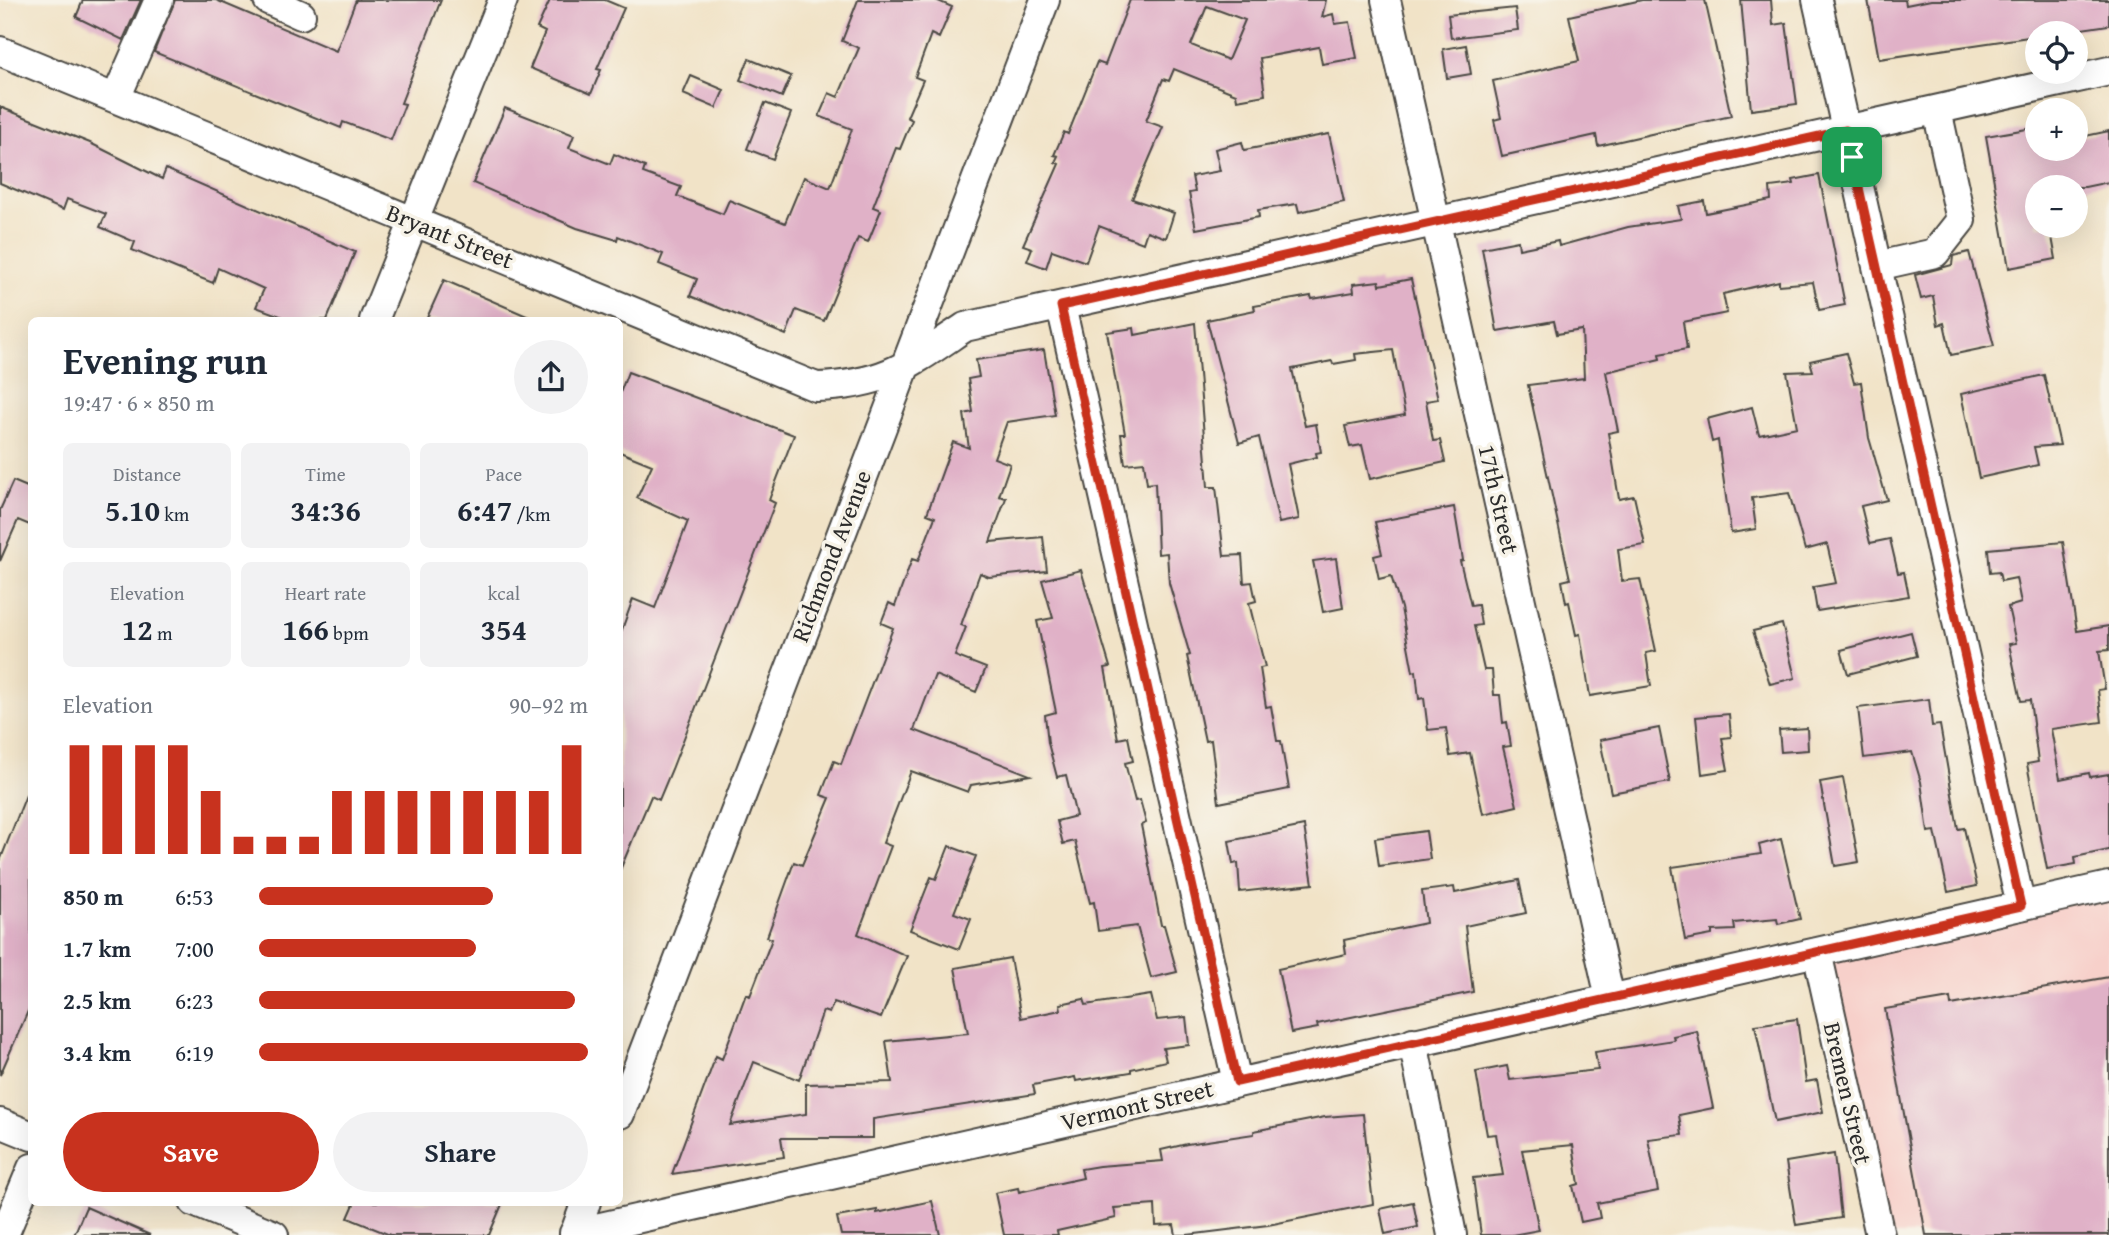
<!DOCTYPE html>
<html lang="en">
<head>
<meta charset="utf-8">
<style>
  :root { --surface:#fff; --page:#f2f2f3; --text:#1f2937; --muted:#747a83; --accent:#c8321e }
  body { margin:0; font-family:"Gentium Book Plus",serif; background:var(--page); color:var(--text); height:100vh; display:flex; flex-direction:column; font-size:26px; white-space:nowrap }
  * { box-sizing:border-box; margin:0 }
  p { font-size:23px; color:var(--muted) }
  .icon { flex:none; width:38px; height:38px; fill:none; stroke:currentColor; stroke-width:2; stroke-linecap:round; stroke-linejoin:round }
  .map { position:relative; flex:1; overflow:hidden }
  .panel { position:absolute; left:28px; top:317px; width:595px; height:889px; display:flex; flex-direction:column; background:var(--surface); border-radius:10px; box-shadow:0 7px 28px #0002 }
  .panel>* { flex:none }
  .controls { position:absolute; left:2025px; top:21px; display:grid; gap:14px }
  .controls a { display:grid; place-items:center; width:63px; height:63px; border-radius:50%; background:var(--surface); box-shadow:0 7px 28px #0002; font-size:35px }
  .pin { position:absolute; display:grid; place-items:center; width:60px; height:60px; color:#fff; margin:-30px; border-radius:14px; box-shadow:0 4px 10px #0006 }
  .round { display:grid; place-items:center; flex:none; width:74px; height:74px; border-radius:37px; background:var(--page) }
  .headline { display:flex; align-items:center; justify-content:space-between; height:119px; padding:0 35px }
  h1 { font-size:38px; font-weight:700; line-height:52px }
  .stats { display:grid; grid-template-columns:repeat(3,1fr); gap:10px; height:119px; padding:7px 35px }
  .stats div { display:grid; align-content:center; border-radius:10px; background:var(--page); text-align:center }
  .stats b { font-size:30px; font-weight:700 }
  .stats small { font-size:19px; font-weight:400 }
  .stats p { font-size:19px }
  .chart { height:196px; padding:14px 35px }
  .chart p { display:flex; justify-content:space-between }
  .chart svg { width:100%; height:126px; margin-top:7px; stroke:var(--accent); stroke-width:6 }
  .button { display:flex; gap:14px; margin-top:auto; padding:14px 35px }
  .button a { flex:1; height:80px; border-radius:42px; background:var(--accent); color:#fff; font-size:28px; font-weight:700; line-height:80px; text-align:center }
  .button a+a { background:var(--page); color:var(--text) }
  ul { padding:0 35px; list-style:none; font-size:23px }
  li { display:grid; grid-template-columns:112px 84px 1fr; align-items:center; height:52px }
  li i { height:18px; border-radius:9px; background:var(--accent) }
  .map>svg:first-child { display:block }
  .built { fill:#f7d0ca }
  .building { fill:#e0b1c7; fill-rule:evenodd }
  .lines { fill:none; stroke-linecap:round; stroke-linejoin:round }
  .minor-casing { stroke:#494742; stroke-width:32 }
  .minor { stroke:#fff; stroke-width:28 }
  .route-casing { stroke:#fff; stroke-width:14 }
  .route { stroke:#c8321e; stroke-width:9 }
  .labels { text-anchor:middle; dominant-baseline:central; stroke-width:7; stroke-linejoin:round; paint-order:stroke }
  .street-label { font-size:24px; fill:#2b2b2b; stroke:#f7f3e8 }
</style>
</head>
<body>
<div class="map">
<svg width="2109" height="1235" viewBox="0 0 2109 1235">
  <rect width="100%" height="100%" fill="#f7f3e8"/>
  <filter id="ink" filterUnits="userSpaceOnUse"><feTurbulence type="fractalNoise" baseFrequency=".0143" numOctaves="2"/><feDisplacementMap in="SourceGraphic" scale="14" xChannelSelector="R" yChannelSelector="G"/><feConvolveMatrix kernelMatrix="1 2 1 2 8 2 1 2 1" color-interpolation-filters="sRGB"/></filter>
  <filter id="wash" filterUnits="userSpaceOnUse"><feTurbulence type="fractalNoise" baseFrequency=".00686" numOctaves="4" result="noise"/><feDisplacementMap in="SourceGraphic" scale="28" xChannelSelector="R" yChannelSelector="G"/><feGaussianBlur stdDeviation="1.57" result="paint"/><feColorMatrix in="noise" values="0 0 0 0 0 0 0 0 0 0 0 0 0 0 0 0 0 1.4 0 .05"/><feComposite in="paint" operator="in"/></filter>
  <g filter="url(#wash)">
    <rect width="100%" height="100%" fill="#f1e3c7"/>
    <path class="built" d="M2109 886V1235H1880L1817 952Z"/>
    <g id="blocks">
      <path class="building" d="M83 0H141L123 40 76 17Z
        M175 0H216L336 51 356 0H441L401 103 405 104 391 140 343 122 341 128 154 52Z
        M550 0H605L624 8 597 69 601 70 591 94 530 68 545 32 537 28Z
        M858 0H936L952 7 939 38 931 34 915 77 923 80 907 117 912 120 900 149 896 148 873 207 881 210 868 242 858 238 824 321 796 310 786 335 690 296 697 279 659 264 663 254 618 236 617 240 577 228 473 183 505 108 574 135 569 148 610 164 614 154 645 167 643 173 681 187 677 196 723 214 729 200 785 223 804 177 830 188 852 129 819 116 829 93 838 97 859 48 842 41Z
        M1130 0H1326L1322 17 1333 14 1335 24 1350 22 1357 58 1322 64 1319 47 1260 58 1265 95 1237 100 1236 94 1174 69 1169 81 1163 79 1146 121 1163 127 1132 199 1174 213 1166 238 1147 231 1143 243 1099 226 1086 262 1052 250 1046 268 1027 261 1032 248 1023 245 1059 164 1055 162 1058 156 1054 155 1064 132 1068 134 1097 62 1105 65ZM1207 6 1245 20 1228 60 1191 45Z
        M1642 0H1705L1731 116 1598 146 1596 135 1502 156 1494 120 1501 118 1493 81 1579 61 1569 16Z
        M1741 0H1771L1773 25 1786 23 1797 104 1751 110Z
        M1868 0H1905L1906 5 1931 0H2109V25L1879 59Z
        M1515 8 1518 30 1451 38 1448 15Z
        M1466 45 1471 74 1447 78 1443 49Z
        M749 59 791 76 782 97 740 80Z
        M691 76 724 90 716 108 683 94Z
        M765 103 791 113 773 159 747 149Z
        M0 107 90 143 162 179 166 169 355 252 327 320H291L256 307 264 289 218 268 213 283 185 272 132 250 135 242 100 227 106 214 67 199 63 210 0 183Z
        M2033 128 2036 149H2076V138L2109 131V182L2085 187H2037V226H2050L2056 259 2009 268 1986 136Z
        M1329 134 1344 202 1299 212 1297 204 1258 210 1259 217 1196 229 1189 193 1195 192 1192 176 1220 171 1215 149 1242 142 1244 150Z
        M1819 175 1845 305 1819 310 1813 282 1779 285V281L1723 294 1727 313 1683 322 1687 349 1659 354 1660 359 1606 372 1618 431 1608 433 1619 499 1634 496 1645 545 1618 549 1622 581 1640 579 1656 651 1646 653 1651 686 1590 696 1580 634 1576 635 1569 602 1566 603 1562 581 1570 579 1528 385 1584 378 1582 330 1557 334 1554 321 1497 331 1482 248 1518 241 1519 249 1558 241 1559 246 1628 227 1681 219 1678 206 1704 201 1706 213 1771 200 1770 187 1794 184 1793 180Z
        M1969 252 1994 346 1951 355 1944 323 1938 325 1933 296 1921 299 1915 275 1952 265 1953 256Z
        M1411 279 1438 399 1426 401 1433 441 1440 440 1445 462 1370 479 1362 445 1350 447 1345 426 1405 415 1393 350 1355 354 1356 360 1333 364 1332 361 1292 369 1305 426 1316 424 1321 452 1316 453 1317 457 1288 464 1299 519 1279 523 1259 437 1239 443 1207 320 1255 310 1254 306 1311 296 1312 299 1354 292 1353 284 1379 281 1380 285Z
        M444 280 536 320H426Z
        M1195 323 1208 487H1216L1224 556 1242 555 1244 583 1252 582 1256 601 1249 603 1265 667 1260 668 1266 707 1271 706 1277 741H1281L1289 789 1219 803 1211 740 1205 741 1187 656 1190 655 1169 583 1167 553 1158 554 1155 483 1147 484 1144 462 1125 464 1121 434H1125L1107 332 1134 328 1135 335Z
        M1044 350 1055 415 1007 422 994 458 1010 464 999 496 1006 498 990 542 1043 537 1047 571 989 577 980 573 961 625 966 627 955 656 986 668 976 692 935 675 914 730 1030 775 971 785 968 792 911 771 883 843 891 846 858 934 907 956 881 1018 834 1002 829 1013 823 1011 799 1080 754 1062 730 1125 806 1114V1084L892 1082 886 1041 968 1033 955 968 1010 958 1021 1018 1061 1010 1060 1004 1084 999 1086 1005 1151 995 1157 1020 1186 1017 1189 1045 1163 1048 1166 1061 1131 1069V1072L1076 1081 1075 1077 1033 1085 1035 1094 873 1119V1138H781L784 1157 672 1174 716 1056 722 1059 746 994 750 996 772 939 767 937 794 862 802 865 830 798 821 795 834 761 841 764 893 628 881 623 889 603 895 606 912 559 918 561 935 517 927 514 953 442 969 448 964 414 973 412 968 379 979 377 976 360Z
        M1846 353 1854 383 1861 382 1869 438 1887 500 1861 506 1870 543 1890 539 1898 573 1904 572 1909 596 1817 611 1813 587 1836 583 1827 544 1805 550 1789 493 1752 498 1756 529 1731 533 1718 440 1712 442 1707 419 1752 407 1759 435 1797 427 1787 372 1813 371 1810 361Z
        M628 372 794 435 769 500 775 503 672 769 659 800 651 796 620 870V635L633 599 655 608 688 521 637 498 652 465 620 452V393Z
        M2044 375 2060 445 2034 447 2038 465 1979 478 1961 394Z
        M13 481 32 489V526L18 520 0 561V510Z
        M1454 507 1463 560 1460 561 1471 606 1478 605 1481 625 1474 626 1484 670H1492L1494 695H1500L1503 723 1507 722 1511 746 1503 747 1517 806 1483 814 1470 753 1450 756 1446 728 1428 730 1424 698 1419 699 1416 671 1413 672 1401 608 1391 576 1379 579 1374 556 1382 554 1375 522Z
        M2063 542 2077 631 2109 626V650L2099 651 2105 689 2098 690 2102 722 2051 729 2060 779 2089 773 2090 777 2109 774V850L2075 857 2076 864 2047 869 2027 764 2038 762 2030 700 2021 701 2009 644 2016 643 2008 607 2021 603 2016 578 2001 581 1999 572 1990 573 1988 549Z
        M1336 558 1343 608 1323 612 1313 561Z
        M1081 570 1110 667 1105 668 1118 739 1128 737 1133 761 1125 763 1135 801 1140 800 1146 823 1141 825 1161 925H1164L1177 972 1151 978 1137 926 1098 931 1094 902 1090 903 1075 841 1063 844 1057 821 1076 816 1066 775 1057 777 1048 743 1045 715 1056 712 1037 621 1053 618 1042 580Z
        M1782 624 1795 678 1770 684 1753 631Z
        M1911 632 1917 656 1848 674 1841 650Z
        M1929 699 1932 726 1940 725 1958 829 1964 828 1977 886 1948 892 1935 831 1928 832 1921 782 1912 752 1864 758 1858 708Z
        M1729 714 1731 737 1722 738 1728 770 1702 774 1696 717Z
        M1659 728 1670 782 1611 793 1600 740Z
        M1807 728 1808 750 1781 752 1779 730Z
        M1843 778 1859 862 1835 866 1820 782Z
        M30 785 32 1002 0 1075V861Z
        M1304 826 1313 884 1240 892 1238 863 1233 864 1229 841Z
        M1426 831 1430 859 1379 866 1375 838Z
        M1781 839 1800 919 1778 924 1777 919 1734 923 1735 930 1712 931V935L1685 940 1672 867 1761 854 1759 845Z
        M949 846 976 856 954 913 971 919 959 949 910 930 931 877 936 879Z
        M1519 880 1526 913 1465 926 1473 992 1317 1024 1318 1028 1291 1033 1278 969 1346 954 1344 940 1426 923 1422 891 1454 887 1455 893Z
        M2109 977V1235H1926L1885 1009 1950 998 1951 1005Z
        M1797 1019 1806 1082 1817 1080 1823 1112 1775 1122 1755 1025Z
        M1697 1031 1713 1108 1679 1115 1682 1135 1648 1139 1658 1191 1597 1203 1600 1218 1581 1222 1573 1186 1579 1184 1573 1145 1522 1150 1539 1230 1512 1235H1481L1473 1178 1503 1175 1496 1134 1487 1135 1476 1072 1507 1066 1510 1080 1598 1070 1595 1052 1674 1040 1673 1036Z
        M1363 1114 1373 1204 1268 1225 1187 1235H1176L1174 1225 1156 1226 1155 1205 1114 1208 1116 1218 1057 1231 1058 1235H1004L995 1193 1018 1188 1019 1192 1083 1178 1081 1169 1099 1166 1163 1161 1161 1150 1187 1144 1254 1134V1131L1325 1117Z
        M1834 1154 1841 1218 1796 1225 1786 1162Z
        M932 1201 940 1235H841L837 1217 877 1210V1213Z
        M355 1202H503L489 1235H390L348 1218Z
        M1413 1202 1418 1227 1385 1234 1380 1209Z
        M86 1207 150 1235H74Z"/>
    </g>
  </g>
  <g filter="url(#ink)">
    <use href="#blocks" fill-opacity="0" stroke="#494742" stroke-width="2"/>
    <g class="lines">
      <defs>
        <path id="minor" d="M268 0 301 15
          M1386 0 1610 998
          M1817 0 2021 906
          M0 51 816 387C886 385 910 364 965 327L2109 71
          M116 98 159 0
          M1877 266 1935 253 1961 220 1937 110
          M1061 306 1237 1082
          M374 320 503 0
          M1817 952 1880 1235
          M1413 1042 1452 1235
          M620 1114 1045 0
          M0 1123 32 1136
          M194 1202 274 1235
          M574 1233 2109 886
          M4 1235 32 1168
          M574 1235 586 1202"/>
      </defs>
      <use href="#minor" class="minor-casing"/>
      <use href="#minor" class="minor"/>
    </g>
  </g>
  <g class="lines" filter="url(#ink)">
    <defs>
      <path id="route" d="M1846 130 2021 906 1237 1082 1061 306Z"/>
    </defs>
    <use href="#route" class="route-casing"/>
    <use href="#route" class="route"/>
  </g>
  <g class="labels">
    <g class="street-label">
      <text transform="translate(450 236) rotate(22)">Bryant Street</text>
      <text transform="translate(1499 499) rotate(77)">17th Street</text>
      <text transform="translate(831 556) rotate(-69)">Richmond Avenue</text>
      <text transform="translate(1848 1093) rotate(77)">Bremen Street</text>
      <text transform="translate(1137 1105) rotate(-13)">Vermont Street</text>
    </g>
  </g>
</svg>
<div class="controls">
<a><svg class="icon" aria-label="locate" viewBox="0 0 24 24"><circle cx="12" cy="12" r="6"/><path d="M12 2v4M12 18v4M2 12h4M18 12h4"/></svg></a>
<a>+</a>
<a>−</a>
</div>
<div class="pin" style="left:1852px;top:157px;background:#1e9e55"><svg class="icon" aria-label="arrive" viewBox="0 0 24 24"><path d="M6 21V4h12l-3 4 3 4H6"/></svg></div>
<section class="panel">
<div class="headline"><div><h1>Evening run</h1><p>19:47 · 6 × 850 m</p></div><a class="round"><svg class="icon" aria-label="share" viewBox="0 0 24 24"><path d="M12 15V3M7 8l5-5 5 5M5 13v7h14v-7"/></svg></a></div>
<div class="stats">
<div><p>Distance</p><b>5.10<small> km</small></b></div>
<div><p>Time</p><b>34:36</b></div>
<div><p>Pace</p><b>6:47<small> /km</small></b></div>
</div>
<div class="stats">
<div><p>Elevation</p><b>12<small> m</small></b></div>
<div><p>Heart rate</p><b>166<small> bpm</small></b></div>
<div><p>kcal</p><b>354</b></div>
</div>
<div class="chart"><p><span>Elevation</span>90–92 m</p>
<svg viewBox="0 0 160 44" preserveAspectRatio="none"><path d="M5 44V6M15 44V6M25 44V6M35 44V6M45 44V22M55 44V38M65 44V38M75 44V38M85 44V22M95 44V22M105 44V22M115 44V22M125 44V22M135 44V22M145 44V22M155 44V6"/></svg>
</div>
<ul>
<li><b>850 m</b>6:53<i style="width:71%"></i></li>
<li><b>1.7 km</b>7:00<i style="width:66%"></i></li>
<li><b>2.5 km</b>6:23<i style="width:96%"></i></li>
<li><b>3.4 km</b>6:19<i style="width:100%"></i></li>
</ul>
<div class="button"><a>Save</a><a>Share</a></div>
</section>
</div>
</body>
</html>
